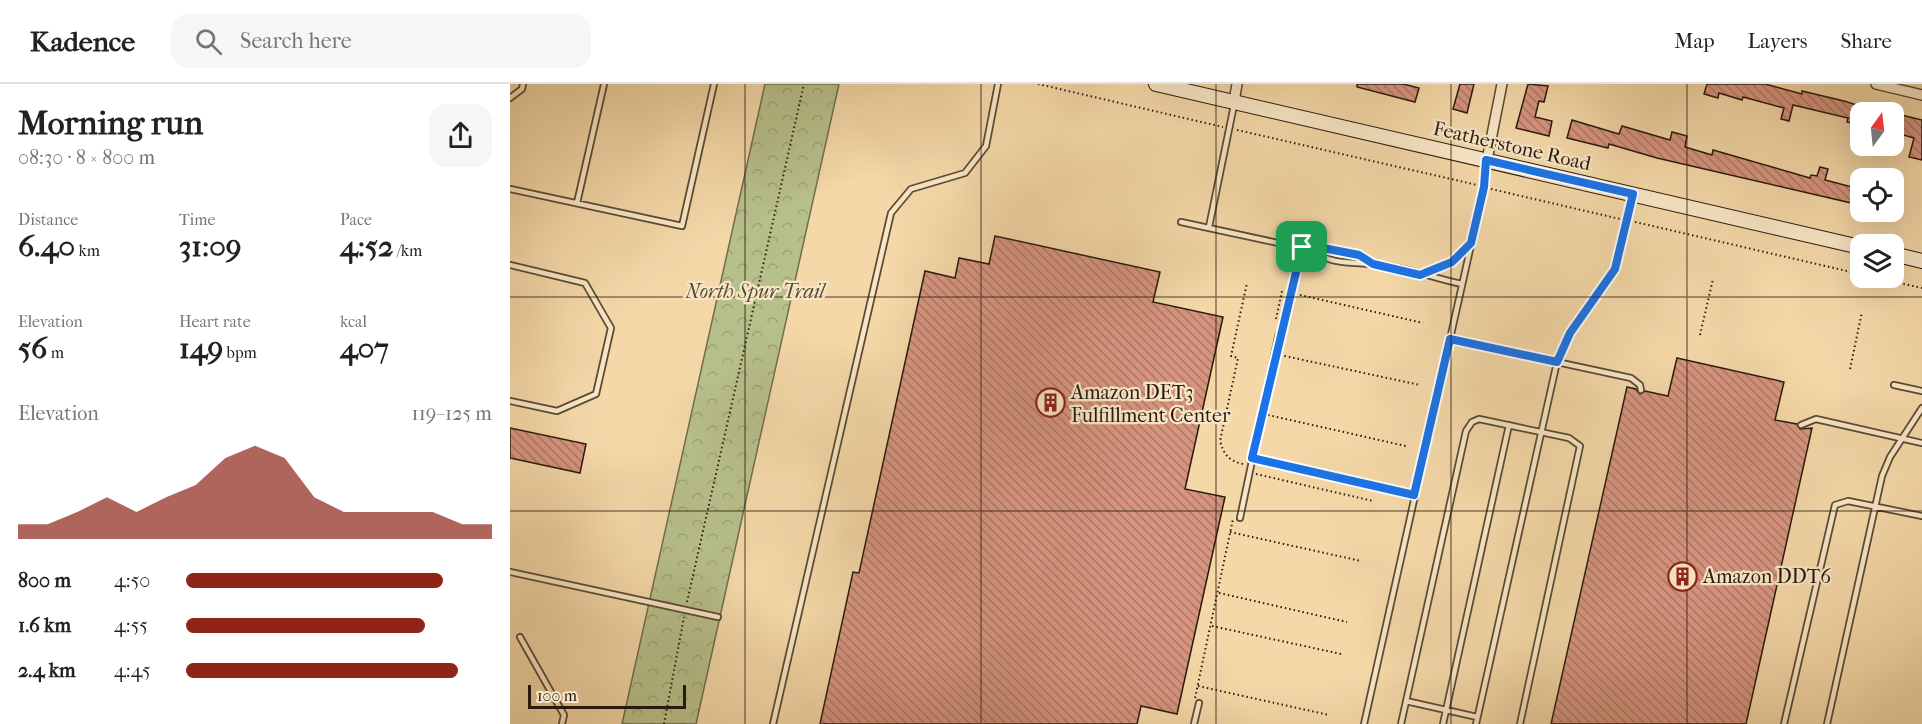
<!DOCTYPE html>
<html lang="en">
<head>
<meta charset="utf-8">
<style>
  :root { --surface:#fff; --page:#f6f6f6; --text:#222; --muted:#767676; --line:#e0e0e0; --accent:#8f2418 }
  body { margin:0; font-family:"IM FELL French Canon",serif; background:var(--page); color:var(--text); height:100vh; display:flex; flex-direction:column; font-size:22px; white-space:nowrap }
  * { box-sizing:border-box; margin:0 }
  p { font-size:20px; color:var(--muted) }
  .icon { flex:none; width:33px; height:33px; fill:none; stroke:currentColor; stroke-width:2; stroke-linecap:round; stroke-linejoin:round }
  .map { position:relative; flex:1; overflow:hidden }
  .details { display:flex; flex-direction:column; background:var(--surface); width:510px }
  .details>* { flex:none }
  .needle { width:39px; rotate:15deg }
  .controls { position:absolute; left:1340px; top:18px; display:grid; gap:12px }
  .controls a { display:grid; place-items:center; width:54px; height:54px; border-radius:12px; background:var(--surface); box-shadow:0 6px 24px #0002; font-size:30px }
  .scale { position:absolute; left:18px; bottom:15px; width:158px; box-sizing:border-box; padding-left:6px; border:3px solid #291a0e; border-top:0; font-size:16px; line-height:21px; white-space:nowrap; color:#291a0e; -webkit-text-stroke:4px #f8e6c6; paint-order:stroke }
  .pin { position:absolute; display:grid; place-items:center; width:51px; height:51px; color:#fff; margin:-26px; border-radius:12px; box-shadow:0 3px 9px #0006 }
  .round { display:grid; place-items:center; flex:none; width:63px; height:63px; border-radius:18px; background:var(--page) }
  .headline { display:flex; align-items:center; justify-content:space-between; height:102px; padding:0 18px }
  h1 { font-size:33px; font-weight:800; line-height:45px }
  .figures { display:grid; grid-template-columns:repeat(3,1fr); gap:9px; height:102px; padding:6px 18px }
  .figures div { display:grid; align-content:center }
  .figures b { font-size:30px; font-weight:800 }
  .figures small { font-size:16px; font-weight:400 }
  .figures p { font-size:16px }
  .chart { height:168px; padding:12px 18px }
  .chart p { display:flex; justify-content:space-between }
  .chart svg { width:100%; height:108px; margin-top:6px; fill:var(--accent); opacity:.7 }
  ul { padding:0 18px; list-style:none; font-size:20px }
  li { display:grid; grid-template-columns:96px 72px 1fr; align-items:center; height:45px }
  li i { height:15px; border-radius:8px; background:var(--accent) }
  header { display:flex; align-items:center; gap:36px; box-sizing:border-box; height:84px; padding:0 30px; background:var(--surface); border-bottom:2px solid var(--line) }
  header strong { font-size:28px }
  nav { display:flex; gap:33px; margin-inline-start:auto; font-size:21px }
  .search { width:420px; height:54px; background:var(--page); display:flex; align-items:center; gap:15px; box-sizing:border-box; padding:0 21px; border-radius:18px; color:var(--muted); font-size:22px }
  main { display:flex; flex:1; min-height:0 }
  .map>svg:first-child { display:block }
  .park { fill:url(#park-crowns); stroke:#706d4c; stroke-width:1.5 }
  .building { fill:url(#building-back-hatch); stroke:#291a0e; stroke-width:1.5 }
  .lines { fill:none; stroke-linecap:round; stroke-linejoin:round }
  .lane-casing { stroke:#5c4a34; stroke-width:8 }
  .street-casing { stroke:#5c4a34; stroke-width:12 }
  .secondary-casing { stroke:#291a0e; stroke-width:16 }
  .path { stroke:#291a0e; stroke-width:2; stroke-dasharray:1.5 3; stroke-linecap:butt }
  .lane { stroke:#f8e6c6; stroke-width:4.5 }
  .street { stroke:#f8e6c6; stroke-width:9 }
  .secondary { stroke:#f8e6c6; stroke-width:14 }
  .route-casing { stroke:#fff; stroke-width:12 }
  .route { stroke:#1a73e8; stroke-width:8 }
  .grid { fill:none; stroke:#291a0e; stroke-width:1.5; stroke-opacity:0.55 }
  .labels { text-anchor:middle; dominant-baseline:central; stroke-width:4.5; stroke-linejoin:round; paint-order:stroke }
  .street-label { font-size:20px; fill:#291a0e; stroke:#f8e6c6 }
  .park-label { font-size:20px; font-style:italic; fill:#544c34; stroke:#f8e6c6 }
  .poi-label { font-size:20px; fill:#291a0e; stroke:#f8e6c6; text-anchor:start }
</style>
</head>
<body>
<header>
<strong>Kadence</strong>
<div class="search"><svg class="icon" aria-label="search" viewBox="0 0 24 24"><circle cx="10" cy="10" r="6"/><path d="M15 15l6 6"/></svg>Search here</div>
<nav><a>Map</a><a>Layers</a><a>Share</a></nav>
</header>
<main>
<section class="details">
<div class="headline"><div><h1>Morning run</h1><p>08:30 · 8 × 800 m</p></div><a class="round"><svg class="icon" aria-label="share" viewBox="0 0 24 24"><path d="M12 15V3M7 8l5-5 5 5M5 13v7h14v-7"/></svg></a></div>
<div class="figures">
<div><p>Distance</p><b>6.40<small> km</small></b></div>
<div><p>Time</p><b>31:09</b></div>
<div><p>Pace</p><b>4:52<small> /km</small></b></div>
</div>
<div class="figures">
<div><p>Elevation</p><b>56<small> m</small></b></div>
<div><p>Heart rate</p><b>149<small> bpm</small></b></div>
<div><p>kcal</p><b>407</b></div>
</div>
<div class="chart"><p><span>Elevation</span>119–125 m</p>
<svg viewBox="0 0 160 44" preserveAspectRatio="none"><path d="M0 44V38L10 38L20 33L30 27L40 33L50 27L60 22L70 11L80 6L90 11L100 27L110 33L120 33L130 33L140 33L150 38L160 38V44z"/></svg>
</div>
<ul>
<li><b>800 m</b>4:50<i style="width:84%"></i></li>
<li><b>1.6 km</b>4:55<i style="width:78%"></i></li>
<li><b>2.4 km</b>4:45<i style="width:89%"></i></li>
</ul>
</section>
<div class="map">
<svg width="1412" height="640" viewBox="0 0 1412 640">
  <defs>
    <pattern id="park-crowns" width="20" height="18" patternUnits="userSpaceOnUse" patternTransform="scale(1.5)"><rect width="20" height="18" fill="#b7c08b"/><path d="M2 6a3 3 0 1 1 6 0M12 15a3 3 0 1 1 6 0" fill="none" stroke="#9da477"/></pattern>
    <pattern id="building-back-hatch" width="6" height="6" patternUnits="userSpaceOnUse" patternTransform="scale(1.5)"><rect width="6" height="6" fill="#d6947f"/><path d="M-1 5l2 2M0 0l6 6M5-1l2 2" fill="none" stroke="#ae7866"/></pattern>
  </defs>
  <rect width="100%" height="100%" fill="#f4d8a8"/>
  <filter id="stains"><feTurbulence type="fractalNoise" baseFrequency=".00333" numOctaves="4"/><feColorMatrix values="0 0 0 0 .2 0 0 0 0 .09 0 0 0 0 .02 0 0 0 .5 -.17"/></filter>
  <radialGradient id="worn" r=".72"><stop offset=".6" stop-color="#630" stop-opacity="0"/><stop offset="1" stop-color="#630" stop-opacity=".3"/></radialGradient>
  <path class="park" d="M255 0H329L186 640H112Z"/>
  <path class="building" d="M847 0H893L909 4 905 18 847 3Z
    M950 0H964L957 29 943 25Z
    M1018 0 1038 2 1034 18 1029 17 1025 33 1042 37 1039 52 1006 44Z
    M1197 0H1255L1292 10V7L1334 17 1350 22V41L1337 38 1338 34 1283 21 1279 37 1271 35 1274 24 1233 13 1232 16 1209 9 1208 14 1194 10Z
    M1387 30 1412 36V76L1399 73 1404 54 1383 48Z
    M1062 36 1109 50 1112 42 1160 56 1162 48 1177 52 1175 63 1202 71 1203 66 1300 94 1301 91 1307 92 1310 83 1318 85 1315 96 1350 105V121L1147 74 1099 60 1098 64 1057 54Z
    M485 152 650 188 643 218 713 233 675 405 715 413 667 630 631 622 627 640H310L343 488 349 489 415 187 445 194 449 174 479 180Z
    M1167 274 1274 298 1265 336 1287 340 1290 345 1302 344 1236 640H1041L1117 303 1126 305 1130 310 1135 307 1158 312Z
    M0 344 76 360 70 389 0 374Z"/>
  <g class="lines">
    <defs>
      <path id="lane" d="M0 14 12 5 13 0
        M976 79 974 103 940 255 1121 294 1130 301 1131 306
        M0 105 172 142 204 0
        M67 119 94 0
        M671 138 805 167C820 181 844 178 863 180 893 182 923 194 952 200
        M699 143 724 21
        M805 167C823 160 847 170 863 180
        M0 181 75 199 101 244 86 310 47 327 0 317
        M911 190 942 178 959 161
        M1384 301 1412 307
        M1291 341 1306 335 1412 359
        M742 374 905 411
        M730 434 768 253 779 225 792 163
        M0 488 208 533
        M10 553 54 631 52 640
        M896 617 967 633
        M263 640 381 129 401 105 455 89 476 62 488 0
        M684 640 689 619
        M854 640 940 255
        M891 640 956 347 962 338 969 335 1059 354 1070 362 1010 640
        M933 640 999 341
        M966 640 1047 278 1060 249 1105 185 1122 113
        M1274 640 1325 421 1338 417 1412 432
        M1317 640 1372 392 1380 373 1412 324"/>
      <path id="street" d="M1366 0 1412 11
        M724 18 727 0
        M977 76 992 0"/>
      <path id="secondary" d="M646 0 1350 163
        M1383 170 1412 177"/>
    </defs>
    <use href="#lane" class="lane-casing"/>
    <use href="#street" class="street-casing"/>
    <use href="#secondary" class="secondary-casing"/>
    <path class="path" d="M528 0 713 43
      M727 46 967 101
      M981 105 1110 135
      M1125 138 1350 190
      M1367 194 1412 204
      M790 211 913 239
      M766 235 772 207
      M1190 251 1203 195
      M770 271 910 301
      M1340 285 1352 228
      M758 331 896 362
      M733 380C719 377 714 371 710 357L728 274 721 272 737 199
      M746 390 863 417
      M720 448 851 477
      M709 509 837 538
      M177 518 294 0
      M702 542 831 570
      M688 602 819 631
      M685 614 723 435
      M154 640 174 533"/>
    <use href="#lane" class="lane"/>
    <use href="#street" class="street"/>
    <use href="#secondary" class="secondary"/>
  </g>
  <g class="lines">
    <defs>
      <path id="route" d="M976 76 1123 110 1105 185 1060 249 1047 278 940 255 904 411 742 374 792 163 805 166 813 164 849 171 863 180 910 191 942 178 961 159 974 103Z"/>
    </defs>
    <use href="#route" class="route-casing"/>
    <use href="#route" class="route"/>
  </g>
  <path class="grid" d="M235 0V640M471 0V640M706 0V640M941 0V640M1177 0V640M0 213H1412M0 427H1412"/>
  <defs>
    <symbol id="building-ring" viewBox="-11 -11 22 22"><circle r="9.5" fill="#f8e6c6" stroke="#8f2418" stroke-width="1.5"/><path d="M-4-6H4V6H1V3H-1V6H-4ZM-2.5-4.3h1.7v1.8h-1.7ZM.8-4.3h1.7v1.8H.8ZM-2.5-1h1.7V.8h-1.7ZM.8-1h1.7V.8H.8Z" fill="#8f2418"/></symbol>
  </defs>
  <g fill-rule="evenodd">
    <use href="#building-ring" x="524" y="302" width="33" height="33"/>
    <use href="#building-ring" x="1156" y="476" width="33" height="33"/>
  </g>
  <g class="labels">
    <g class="street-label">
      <text transform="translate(1002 62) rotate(13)">Featherstone Road</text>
    </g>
    <g class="park-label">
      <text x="245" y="207">North Spur Trail</text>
    </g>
    <g class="poi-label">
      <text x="561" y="308">Amazon DET3<tspan x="561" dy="23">Fulfillment Center</tspan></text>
      <text x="1193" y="492">Amazon DDT6</text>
    </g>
  </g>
  <rect width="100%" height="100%" filter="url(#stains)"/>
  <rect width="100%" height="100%" fill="url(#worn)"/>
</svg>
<div class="controls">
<a><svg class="needle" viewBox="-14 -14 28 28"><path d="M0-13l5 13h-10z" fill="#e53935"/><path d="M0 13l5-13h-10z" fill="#767676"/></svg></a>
<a><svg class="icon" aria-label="locate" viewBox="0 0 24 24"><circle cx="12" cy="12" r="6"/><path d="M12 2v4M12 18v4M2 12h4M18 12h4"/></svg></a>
<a><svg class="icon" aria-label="layers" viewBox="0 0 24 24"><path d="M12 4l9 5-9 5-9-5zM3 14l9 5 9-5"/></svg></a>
</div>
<div class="scale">100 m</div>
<div class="pin" style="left:792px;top:163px;background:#1e9e55"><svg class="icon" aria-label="arrive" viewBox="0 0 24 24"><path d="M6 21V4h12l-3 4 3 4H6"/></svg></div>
</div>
</main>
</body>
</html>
